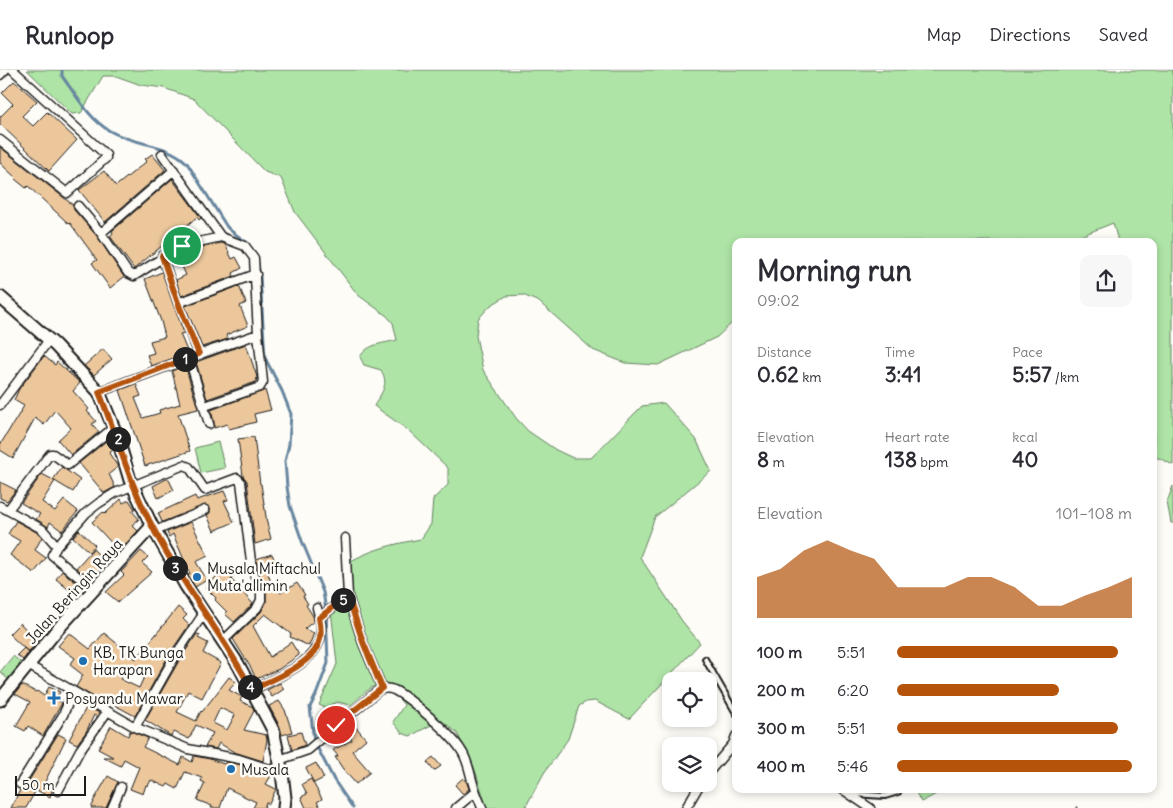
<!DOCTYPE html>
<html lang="en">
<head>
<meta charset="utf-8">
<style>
  :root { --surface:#fff; --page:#f7f7f7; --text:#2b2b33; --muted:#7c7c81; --line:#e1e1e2; --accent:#b45309 }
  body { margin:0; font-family:Delius,sans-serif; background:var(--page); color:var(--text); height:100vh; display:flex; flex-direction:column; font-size:19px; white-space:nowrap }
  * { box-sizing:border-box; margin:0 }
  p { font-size:16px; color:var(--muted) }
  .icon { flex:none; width:28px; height:28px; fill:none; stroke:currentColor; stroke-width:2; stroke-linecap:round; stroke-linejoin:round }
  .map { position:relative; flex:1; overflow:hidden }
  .drawer { position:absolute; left:732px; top:168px; width:425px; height:555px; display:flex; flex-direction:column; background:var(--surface); border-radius:10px; box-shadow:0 2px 8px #0003 }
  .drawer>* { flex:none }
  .fabs { position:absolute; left:662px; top:602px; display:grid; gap:10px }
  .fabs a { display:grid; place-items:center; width:55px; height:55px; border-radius:10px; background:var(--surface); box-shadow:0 2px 8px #0003; font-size:25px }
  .scale { position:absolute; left:15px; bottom:12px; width:71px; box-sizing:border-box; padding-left:5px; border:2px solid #1c1c1c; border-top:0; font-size:14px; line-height:18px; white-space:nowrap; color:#1c1c1c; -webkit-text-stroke:4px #fdfcf7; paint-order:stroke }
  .pin { position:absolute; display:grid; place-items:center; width:42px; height:42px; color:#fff; margin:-21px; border:2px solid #fff; border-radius:50%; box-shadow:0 1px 5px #0007 }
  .km { position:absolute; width:25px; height:25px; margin:-12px; border-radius:50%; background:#222; color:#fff; font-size:14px; line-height:25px; text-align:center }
  .round { display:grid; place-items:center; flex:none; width:52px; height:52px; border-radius:10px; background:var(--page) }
  .headline { display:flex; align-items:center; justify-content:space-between; height:85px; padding:0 25px }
  h1 { font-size:28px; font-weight:800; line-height:38px }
  .figures { display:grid; grid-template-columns:repeat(3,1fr); gap:8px; height:85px; padding:5px 25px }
  .figures div { display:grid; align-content:center }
  .figures b { font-size:21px; font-weight:800 }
  .figures small { font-size:14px; font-weight:400 }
  .figures p { font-size:14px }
  .chart { height:140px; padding:10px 25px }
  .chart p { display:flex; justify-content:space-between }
  .chart svg { width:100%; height:90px; margin-top:5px; fill:var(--accent); opacity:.7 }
  ul { padding:0 25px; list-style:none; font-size:16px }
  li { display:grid; grid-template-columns:80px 60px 1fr; align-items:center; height:38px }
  li i { height:12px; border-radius:6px; background:var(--accent) }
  header { display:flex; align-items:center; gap:30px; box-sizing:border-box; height:70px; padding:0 25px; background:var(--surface); border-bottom:1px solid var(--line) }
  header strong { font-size:24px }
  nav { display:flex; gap:28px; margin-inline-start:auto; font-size:18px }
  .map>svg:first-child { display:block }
  .green { fill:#aee4a6; stroke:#658061 }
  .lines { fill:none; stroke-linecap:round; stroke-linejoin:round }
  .stream { stroke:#68869f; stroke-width:3 }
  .building { fill:#ecc79c; stroke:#1c1c1c; fill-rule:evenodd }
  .lane-casing { stroke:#1c1c1c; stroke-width:8 }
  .street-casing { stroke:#1c1c1c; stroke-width:11 }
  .secondary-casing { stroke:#1c1c1c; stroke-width:15 }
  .path { stroke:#1c1c1c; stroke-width:2; stroke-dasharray:5 4; stroke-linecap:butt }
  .lane { stroke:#fdfcf7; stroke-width:4 }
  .street { stroke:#fdfcf7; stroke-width:8 }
  .secondary { stroke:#fdfcf7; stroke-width:11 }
  .route-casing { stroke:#fff; stroke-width:10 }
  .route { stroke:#b45309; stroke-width:6 }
  .poi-dot { fill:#1f6fb2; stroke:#fdfcf7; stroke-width:2 }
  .labels { text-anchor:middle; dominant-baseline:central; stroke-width:5; stroke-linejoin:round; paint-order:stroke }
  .poi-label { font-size:15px; fill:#1c1c1c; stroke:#fdfcf7; text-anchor:start }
  .street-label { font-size:15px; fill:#1c1c1c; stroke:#fdfcf7 }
</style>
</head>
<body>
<header>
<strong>Runloop</strong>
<nav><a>Map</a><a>Directions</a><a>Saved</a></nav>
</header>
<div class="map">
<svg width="1173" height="738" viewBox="0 0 1173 738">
  <rect width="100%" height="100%" fill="#fdfcf7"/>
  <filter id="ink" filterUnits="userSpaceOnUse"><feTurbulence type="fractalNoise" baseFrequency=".02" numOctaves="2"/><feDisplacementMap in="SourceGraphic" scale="10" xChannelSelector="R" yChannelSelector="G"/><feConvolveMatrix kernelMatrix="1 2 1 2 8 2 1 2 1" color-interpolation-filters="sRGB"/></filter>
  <g filter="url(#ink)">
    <path class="green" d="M27 0H1173V395L1159 388H1154V171H1118L1113 153 1068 171H736V249L717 267 658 295 625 293 593 280 539 232 523 225 506 226 490 236 478 249 476 266 483 300 516 348 528 361 556 380 573 388H591L642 336 664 333 696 369 711 401 655 447 640 487 682 551 700 573 629 649 595 631 586 632 579 636 568 669 544 703 525 738H487L474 697 457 663 441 650 410 666 402 663 393 652 404 635 387 613C375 611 360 627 351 635L337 632 326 638 319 635 337 594 331 540 344 530 342 504 344 495C368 480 393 474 421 469L431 454 433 429 448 415V398L408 360 374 336C381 323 390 315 381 300L364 295 360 287C368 273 383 274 397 270L393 253 387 246 358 225 295 142 281 108 265 102 194 29 164 18 141 15 116 6H103L81 43 72 44Z
      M218 372 225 398 201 403 195 378Z
      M1173 416V453H1171L1167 432Z
      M13 586 24 595 10 611 0 602Z
      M914 719H946L921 732Z"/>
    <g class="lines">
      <path class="stream" d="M62 0V6C75 24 90 50 110 61 135 76 166 72 187 93L227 157C234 165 245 169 251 178
        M258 193 260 206 265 288 282 321 291 344 289 374 285 391 287 417 290 436 302 471 323 522 326 540 328 593 316 625 310 637 314 671 334 710 353 738"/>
    </g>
    <path class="building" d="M14 11 37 31 22 46 33 56 47 42 77 70 49 101 0 54V47L13 34 2 23Z
      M0 77 73 135 74 140 97 166 124 207 110 218 92 193 97 190 70 153 69 154 28 116 26 118 15 109 16 108 0 93Z
      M152 84 165 100 105 152 79 120 104 101 116 116 147 91 145 89Z
      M172 109 201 148 199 150 197 147 134 199 110 166 113 163 112 161Z
      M221 173 225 174 232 189 236 187 242 198 233 203 234 206 181 226 176 210 186 205 178 188 194 179Z
      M162 202 184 263 180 264 188 283 151 296 147 285 154 283 150 271 165 267 161 251 145 209Z
      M239 216 246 233 240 236 248 256 226 265 228 269 202 277 185 236Z
      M246 274 257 307 256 312 207 329 196 292Z
      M103 279 112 289 94 305 84 296Z
      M44 286 55 295 57 292 80 313 73 321 89 339 87 341 96 351 92 354 99 362 71 385 58 370 71 358 55 340 44 355 35 348 13 388 0 380V375L24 336 14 330 19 319Z
      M185 295 198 339 178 344 190 381 145 396 120 320 136 314 141 326 135 328 143 348 160 343 159 340 180 334 172 301Z
      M265 320 271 340 254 344 256 352 229 359 227 354 214 358V352L211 340Z
      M254 367 260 414H261L267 453 271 469 255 474 247 411 243 406 238 369Z
      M106 371 108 372 113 378V380L109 383 118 397 109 404 115 417 104 423 79 393Z
      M62 397 80 410 73 422 53 410Z
      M42 404 55 411 42 432 55 441 64 430 78 441 62 461 50 452 48 457 36 449 40 444 21 433Z
      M168 408 174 420 158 428 153 416Z
      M0 412 16 420 7 431 0 428Z
      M224 421 228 430 224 431 234 452 214 461 207 445 210 443V438L206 435 162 452 158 443 195 426 197 430Z
      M121 429 123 433 129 430 135 439 132 441 139 449 132 455 138 461 119 481 92 452 103 442 105 444Z
      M16 451 38 463 42 467 35 480 46 488 34 503 10 485 20 471 8 464Z
      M191 452 208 486 196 492 207 510 195 517 188 505 190 504 173 464 169 467 167 462Z
      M79 460 95 475 89 482 73 467Z
      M93 479 106 492 91 510 76 498Z
      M141 481 148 487 142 493 152 502 118 532 106 522 124 505 121 502Z
      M272 484 277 496 267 500 272 516 281 523 297 513 305 525 303 526 308 534 306 535 313 546 314 551 304 559 314 563 309 576 290 567 291 564 265 544 253 556 270 587 291 572 299 585 279 599 256 609 251 598 233 569 261 542 266 533V521L258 498 256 489Z
      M226 498 234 506 231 509 253 534 234 552 225 544 227 542 215 530 216 528 205 517Z
      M62 501 83 518 79 523 77 521 74 524 56 509Z
      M178 537 187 545 183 549 189 555 170 583 135 646 107 631 106 634 76 617 83 605 70 595 75 588 58 576 69 563 90 579 104 563 136 589ZM130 594 145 605 139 618 120 609Z
      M20 553 38 572 28 582 9 564Z
      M197 564 200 565 198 568 208 573 203 583 221 593 202 628 188 621 177 642 196 651 201 641 202 642 229 607 236 612 229 620 242 627 240 631 253 637 254 641 244 660 266 665 267 670 263 691 234 682 219 673 216 679 205 677 213 663 196 655 189 669 174 662 171 666 145 650 180 589ZM220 638 235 645 227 660 213 653Z
      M24 578 29 582 23 590 17 585Z
      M280 613 284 619 272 627 267 620Z
      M22 615 36 622 37 621 44 626 49 617 60 622 56 629 62 633 43 666 28 656 25 661 16 656 30 632 15 624Z
      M279 631 285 640 292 662 282 665 280 657 269 636Z
      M87 636 99 643 97 647 94 645 86 662 77 674 69 670Z
      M337 638 342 644 330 654 325 648Z
      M351 651 366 669 352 681 370 702 356 714 343 699 335 687 338 686 333 680 352 670 350 666 325 673Z
      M111 656 128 666 130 661 148 668 143 677 180 695 183 687 192 692 194 686 210 689 224 694 226 692 238 694 268 704 271 706 266 714 276 719 269 734 266 732 264 738H253L256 732 227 718 220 738H211L212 736 197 730 205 713 201 711 202 708 185 702 177 719 168 714 166 717 151 710 148 716 146 715 143 724 130 719 139 697 124 689 121 696 103 687H113L98 679Z
      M301 662 305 675 292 680 288 665Z
      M58 664 66 668 44 714 53 718 50 727 36 720 26 738H11L20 720 25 717Z
      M433 687 441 696 434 701 427 692Z
      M316 693 324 708 314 713 306 698Z
      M108 706 118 712 106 738H91L94 732H93Z
      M463 708 467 713 469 719 463 724 455 715Z
      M311 709 322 729 317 732 321 738H306L301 727 307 724 302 714Z"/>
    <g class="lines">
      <defs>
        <path id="lane" d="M705 589 736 643
          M852 724 885 726 898 722"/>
        <path id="street" d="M0 5 5 0
          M0 70 67 123 106 88V85L13 0
          M162 84 221 167 245 176 254 188 258 264 263 312 260 317 205 336
          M78 136 101 163 128 203 134 206 181 176 221 167
          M101 163 174 100
          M162 186 178 233 199 284
          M178 233 256 204
          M189 288 209 354
          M99 322 189 288 258 264
          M0 335 49 270
          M0 436 42 459 57 476
          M8 440 50 384H53L68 395 113 358
          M155 461 205 440
          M345 468 348 526 363 573 382 618
          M94 520 52 485 57 476 86 443 99 433 115 423 184 395 189 397 205 420 237 408 241 412 252 499 261 523V530L257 538 223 571
          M319 548 348 526
          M28 595 135 657 188 679 239 689 282 703
          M252 620C275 608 321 592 321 561 322 554 319 545 317 538
          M135 657 175 586 204 543
          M279 690 308 680 379 620C384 618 389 618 394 620 410 628 452 665 461 680 469 691 470 707 475 720 477 726 480 732 482 738
          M709 702 733 674 736 666
          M20 714 63 645 73 622
          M842 719 870 738
          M58 721 80 680 107 642
          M112 738 121 717
          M456 738 475 722
          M686 738 700 714"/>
        <path id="secondary" d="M0 227 55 275 99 322 117 366 130 410 152 456 186 516 238 594 273 660 282 703 285 728 284 738
          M0 630 56 561 152 456"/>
      </defs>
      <use href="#lane" class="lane-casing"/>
      <use href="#street" class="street-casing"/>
      <use href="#secondary" class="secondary-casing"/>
      <path class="path" d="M1077 738 1078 737"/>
      <use href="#lane" class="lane"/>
      <use href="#street" class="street"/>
      <use href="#secondary" class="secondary"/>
    </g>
  </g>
  <g class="lines" filter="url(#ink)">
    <defs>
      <path id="route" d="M182 176 162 186 178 233 199 284 99 322C117 366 129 412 151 454 180 512 222 563 252 620 272 609 309 596 318 575 322 566 321 557 319 548L348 526 363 572 382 618 336 655"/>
    </defs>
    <use href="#route" class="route-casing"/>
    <use href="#route" class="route"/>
  </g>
  <g class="poi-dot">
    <circle cx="197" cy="507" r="5"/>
    <circle cx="83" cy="591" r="5"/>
    <path d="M51.5 620.5h5v5h5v5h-5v5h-5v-5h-5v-5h5z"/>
    <circle cx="231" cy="699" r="5"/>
  </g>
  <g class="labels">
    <g class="poi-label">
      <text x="207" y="498">Musala Miftachul<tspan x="207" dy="17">Muta'allimin</tspan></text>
      <text x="93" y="582">KB, TK Bunga<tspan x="93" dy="17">Harapan</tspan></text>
      <text x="65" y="628">Posyandu Mawar</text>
      <text x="241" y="699">Musala</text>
    </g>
    <g class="street-label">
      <text transform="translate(74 521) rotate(-48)">Jalan Beringin Raya</text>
    </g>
  </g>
</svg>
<div class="fabs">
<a><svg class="icon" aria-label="locate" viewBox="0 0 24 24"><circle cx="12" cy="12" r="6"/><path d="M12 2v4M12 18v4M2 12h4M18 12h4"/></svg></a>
<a><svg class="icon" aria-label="layers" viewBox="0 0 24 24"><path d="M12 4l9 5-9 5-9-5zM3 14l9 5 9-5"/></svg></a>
</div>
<div class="scale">50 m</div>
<div class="pin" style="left:182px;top:176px;background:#1e9e55"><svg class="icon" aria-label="arrive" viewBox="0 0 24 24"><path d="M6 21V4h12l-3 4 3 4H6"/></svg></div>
<div class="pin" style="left:336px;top:655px;background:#d93025"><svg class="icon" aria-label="check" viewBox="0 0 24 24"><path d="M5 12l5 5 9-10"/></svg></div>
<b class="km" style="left:185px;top:289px">1</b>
<b class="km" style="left:118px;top:369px">2</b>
<b class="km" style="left:175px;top:498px">3</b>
<b class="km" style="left:250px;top:617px">4</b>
<b class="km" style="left:343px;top:530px">5</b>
<section class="drawer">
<div class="headline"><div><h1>Morning run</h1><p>09:02</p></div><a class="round"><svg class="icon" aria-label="share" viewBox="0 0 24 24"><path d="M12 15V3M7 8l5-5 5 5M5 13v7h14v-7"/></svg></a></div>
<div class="figures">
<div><p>Distance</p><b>0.62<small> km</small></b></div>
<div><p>Time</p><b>3:41</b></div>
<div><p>Pace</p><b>5:57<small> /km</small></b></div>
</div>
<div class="figures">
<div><p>Elevation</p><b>8<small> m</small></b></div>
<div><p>Heart rate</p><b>138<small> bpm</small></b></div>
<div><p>kcal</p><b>40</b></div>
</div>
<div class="chart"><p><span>Elevation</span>101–108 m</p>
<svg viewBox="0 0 160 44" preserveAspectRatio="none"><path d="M0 44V24L10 20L20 11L30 6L40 11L50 15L60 29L70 29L80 29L90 24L100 24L110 29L120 38L130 38L140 33L150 29L160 24V44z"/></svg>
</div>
<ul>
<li><b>100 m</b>5:51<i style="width:94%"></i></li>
<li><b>200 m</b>6:20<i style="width:69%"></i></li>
<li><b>300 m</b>5:51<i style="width:94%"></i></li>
<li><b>400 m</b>5:46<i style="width:100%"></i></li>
</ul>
</section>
</div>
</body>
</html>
